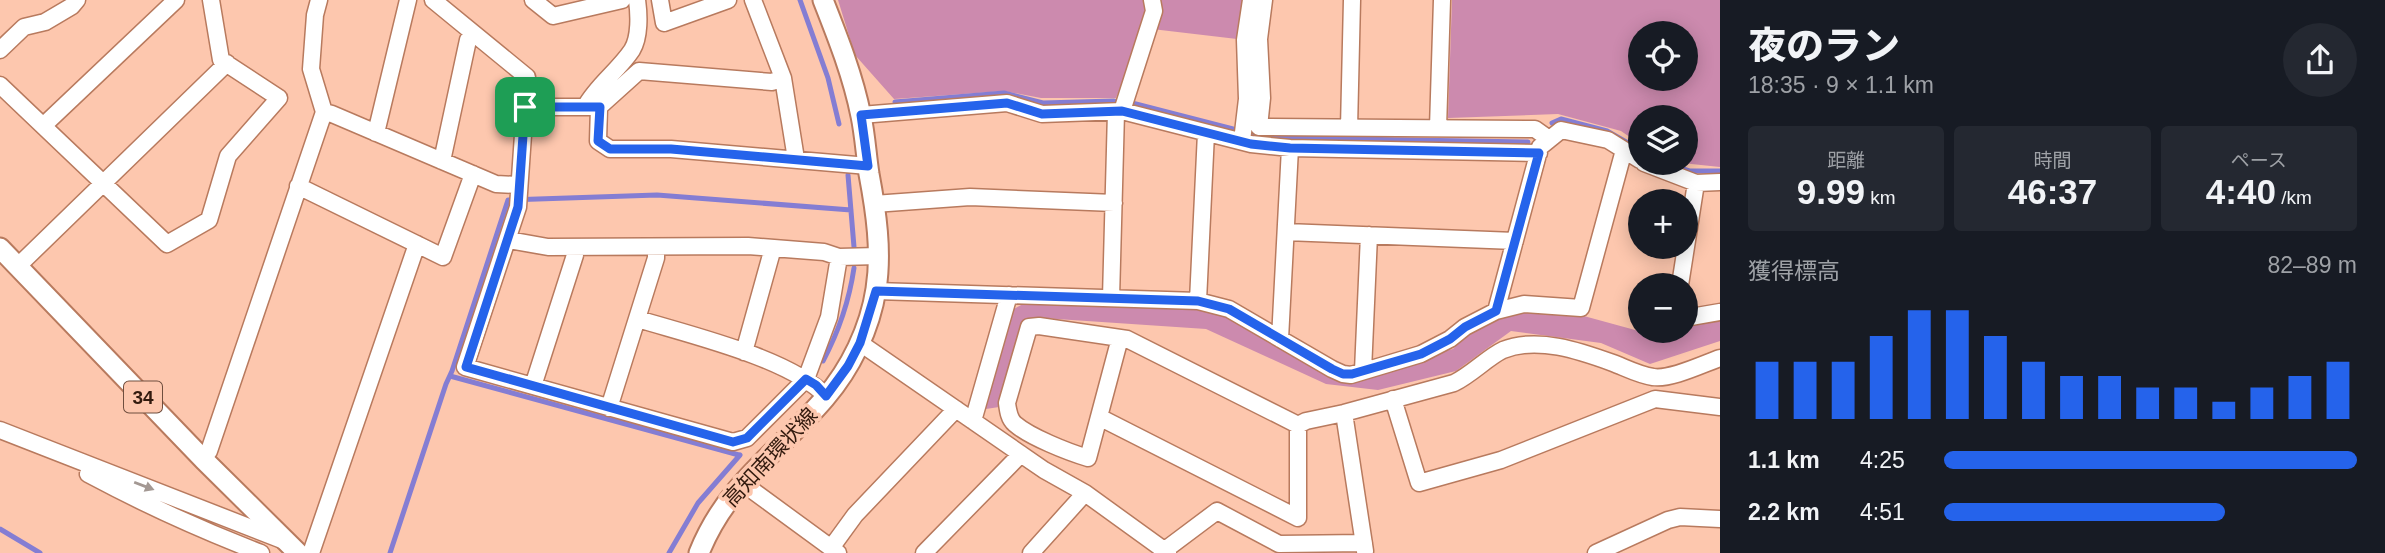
<!DOCTYPE html>
<html lang="ja">
<head>
<meta charset="utf-8">
<style>
  :root { --surface:#171b24; --page:#242831; --text:#f1f3f6; --muted:#9ea1a6; --accent:#2563eb }
  body { margin:0; font-family:Helvetica,"Noto Sans JP",sans-serif; background:var(--page); color:var(--text); height:100vh; display:flex; flex-direction:column; font-size:26px; white-space:nowrap }
  * { box-sizing:border-box; margin:0 }
  p { font-size:23px; color:var(--muted) }
  .icon { flex:none; width:38px; height:38px; fill:none; stroke:currentColor; stroke-width:2; stroke-linecap:round; stroke-linejoin:round }
  .map { position:relative; flex:1; overflow:hidden }
  .drawer { display:flex; flex-direction:column; background:var(--surface); width:665px }
  .drawer>* { flex:none }
  .tools { position:absolute; left:1628px; top:21px; display:grid; gap:14px }
  .tools a { display:grid; place-items:center; width:70px; height:70px; border-radius:50%; background:var(--surface); box-shadow:0 4px 18px #0003; font-size:35px }
  .pin { position:absolute; display:grid; place-items:center; width:60px; height:60px; color:#fff; margin:-30px; border-radius:14px; box-shadow:0 4px 10px #0006 }
  .round { display:grid; place-items:center; flex:none; width:74px; height:74px; border-radius:37px; background:var(--page) }
  .headline { display:flex; align-items:center; justify-content:space-between; height:119px; padding:0 28px }
  h1 { font-size:38px; font-weight:800; line-height:52px }
  .figures { display:grid; grid-template-columns:repeat(3,1fr); gap:10px; height:119px; padding:7px 28px }
  .figures div { display:grid; align-content:center; border-radius:7px; background:var(--page); text-align:center }
  .figures b { font-size:35px; font-weight:800 }
  .figures small { font-size:19px; font-weight:400 }
  .figures p { font-size:19px }
  .chart { height:196px; padding:14px 28px }
  .chart p { display:flex; justify-content:space-between }
  .chart svg { width:100%; height:126px; margin-top:7px; stroke:var(--accent); stroke-width:6 }
  ul { padding:0 28px; list-style:none; font-size:23px }
  li { display:grid; grid-template-columns:112px 84px 1fr; align-items:center; height:52px }
  li i { height:18px; border-radius:9px; background:var(--accent) }
  main { display:flex; flex:1; min-height:0 }
  .map>svg:first-child { display:block }
  .green { fill:#cc8aae; fill-rule:evenodd }
  .lines { fill:none; stroke-linecap:round; stroke-linejoin:round }
  .stream { stroke:#847dd3; stroke-width:5 }
  .minor-casing { stroke:#b87a5e; stroke-width:19 }
  .major-casing { stroke:#b87a5e; stroke-width:23 }
  .minor { stroke:#fff; stroke-width:16 }
  .major { stroke:#fff; stroke-width:19 }
  .oneway { fill:#a39893 }
  .route-casing { stroke:#fff; stroke-width:14 }
  .route { stroke:#2563eb; stroke-width:9 }
  .labels { text-anchor:middle; dominant-baseline:central; stroke-width:7; stroke-linejoin:round; paint-order:stroke }
  .shield { fill:#fdc7ae; stroke:#6f4e3e; stroke-width:2 }
  .shield-label { font-size:19px; font-weight:bold; fill:#321a0e }
  .street-label { font-size:21px; fill:#321a0e; stroke:#fdc7ae }
</style>
</head>
<body>
<main>
<div class="map">
<svg width="1720" height="553" viewBox="0 0 1720 553">
  <rect width="100%" height="100%" fill="#fdc7ae"/>
  <path class="green" d="M838 0H1149L1151 11 1116 98H1041L1004 91 894 99 855 55Z
    M1156 0H1244L1237 39 1152 29Z
    M1452 0H1720V167L1682 163H1685V117H1640V144L1621 131 1558 114 1448 118ZM1640 33H1685V79H1640Z
    M1152 293 1226 316 1323 360 1367 371 1453 349 1495 306 1562 310 1646 333 1654 331H1685V321L1720 318V341L1650 364 1601 343 1511 331 1456 371 1378 390 1326 384 1206 329 1042 318 1022 345 1006 406 979 410 1006 313 1040 295Z"/>
  <g class="lines">
    <path class="stream" d="M800 0 828 78 839 124
      M895 102 1004 93 1043 103 1114 101
      M1132 103 1233 129
      M1552 123 1561 119 1607 131 1640 150
      M1250 133 1293 138 1528 142
      M1666 163 1690 171H1720
      M848 175 854 247
      M823 361C839 331 849 302 854 268
      M450 376 739 455
      M0 529 40 553
      M390 553 446 384 452 371 508 200 657 195 851 210
      M669 553 698 503 740 455"/>
    <defs>
      <path id="minor" d="M433 0 527 77 518 207 465 367 733 442 747 438 806 379 829 317 839 257
        M533 0 553 16 622 0
        M660 0 664 23 728 0
        M753 0 783 78 796 159
        M1264 0 1259 39 1262 98 1259 127 1535 129 1549 139
        M0 50 24 27 45 22 72 6 77 0
        M0 85 167 244 209 220 228 156 279 98 221 60 211 0
        M525 107H599L598 141 610 149H671L868 166
        M585 107C597 85 618 71 632 50 640 37 639 14 637 0
        M599 107 639 71 772 82 783 78
        M1122 111 1154 11 1152 0
        M324 112 332 114 496 184 518 185
        M861 115 1007 103 1042 114 1122 111 1251 144 1290 148 1539 153
        M43 126 176 0
        M1349 128 1352 0
        M1438 128 1442 0
        M376 133 408 0
        M1242 141 1247 99 1245 40 1251 0
        M442 161 468 40 472 33
        M1644 163 1696 183 1720 182
        M298 186 443 257 473 174
        M874 204 970 197 1114 203
        M1286 232 1515 241
        M509 240 548 247 748 246 824 252 839 257 878 256
        M18 266 227 63
        M1680 285 1696 183
        M876 291 1198 301 1229 309 1332 369 1343 374 1351 375 1421 354 1450 339 1465 327 1496 311 1540 147 1561 130 1608 140 1640 160
        M1111 298 1116 112
        M1198 301 1206 133
        M1496 311 1524 304 1581 308 1624 150
        M1685 318 1720 312
        M638 319C690 335 789 358 826 396
        M1120 338 1088 458C1068 452 1030 437 1015 424 1009 419 1008 411 1007 403L1029 327 1039 326 1127 339 1298 425 1306 421 1344 413 1454 383C1471 375 1488 357 1503 350 1537 336 1580 351 1613 363 1626 368 1639 375 1653 377 1670 380 1703 364 1720 358
        M1280 339 1290 148
        M860 343 1044 470 1085 493 1168 553
        M744 352 771 255V248
        M1363 371 1369 235
        M533 386 575 255V247
        M1393 399 1419 483 1501 460 1655 399 1720 407
        M609 408 656 258V248
        M1344 413 1365 551
        M1099 417 1298 518V425
        M973 421 1009 295
        M0 430 282 540
        M203 459 209 451 324 112 311 69 315 15 319 0
        M88 474C144 504 201 530 261 553
        M741 482 838 553
        M831 548 855 515 956 409
        M1165 550 1217 511 1279 544 1364 543
        M311 553 417 244
        M924 553 1021 454
        M1031 553 1085 493
        M1596 553 1668 520 1680 517 1720 519"/>
      <path id="major" d="M0 248 203 459 298 553
        M699 553C727 483 778 453 825 398 850 369 870 329 876 289 882 252 876 211 869 174 866 154 865 135 861 116 853 76 838 38 823 0"/>
    </defs>
    <use href="#minor" class="minor-casing"/>
    <use href="#major" class="major-casing"/>
    <use href="#minor" class="minor"/>
    <use href="#major" class="major"/>
  </g>
  <defs><path id="oneway-solid" d="M-6-.8H1V-3.2L6.5 0L1 3.2V.8H-6Z" transform="scale(1.75)"/></defs>
  <use class="oneway" href="#oneway-solid" transform="translate(144 486) rotate(21)"/>
  <g class="lines">
    <defs>
      <path id="route" d="M1007 103 1042 114 1122 111 1251 144 1290 148 1539 153 1496 311 1465 327 1450 339 1421 354 1352 374H1343L1332 369 1229 309 1198 301 876 291 860 343 848 366 826 396 816 385 806 379 747 438 733 442 466 367 518 207 525 107H600L598 141 610 149H671L868 166 861 115Z"/>
    </defs>
    <use href="#route" class="route-casing"/>
    <use href="#route" class="route"/>
  </g>
  <g class="labels">
    <rect class="shield" x="124" y="381.5" width="38" height="31" rx="5"/>
    <g class="shield-label">
      <text x="143" y="397">34</text>
    </g>
    <g class="street-label">
      <text transform="translate(770 457) rotate(-47)">高知南環状線</text>
    </g>
  </g>
</svg>
<div class="tools">
<a><svg class="icon" aria-label="locate" viewBox="0 0 24 24"><circle cx="12" cy="12" r="6"/><path d="M12 2v4M12 18v4M2 12h4M18 12h4"/></svg></a>
<a><svg class="icon" aria-label="layers" viewBox="0 0 24 24"><path d="M12 4l9 5-9 5-9-5zM3 14l9 5 9-5"/></svg></a>
<a>+</a>
<a>−</a>
</div>
<div class="pin" style="left:525px;top:107px;background:#1e9e55"><svg class="icon" aria-label="arrive" viewBox="0 0 24 24"><path d="M6 21V4h12l-3 4 3 4H6"/></svg></div>
</div>
<section class="drawer">
<div class="headline"><div><h1>夜のラン</h1><p>18:35 · 9 × 1.1 km</p></div><a class="round"><svg class="icon" aria-label="share" viewBox="0 0 24 24"><path d="M12 15V3M7 8l5-5 5 5M5 13v7h14v-7"/></svg></a></div>
<div class="figures">
<div><p>距離</p><b>9.99<small> km</small></b></div>
<div><p>時間</p><b>46:37</b></div>
<div><p>ペース</p><b>4:40<small> /km</small></b></div>
</div>
<div class="chart"><p><span>獲得標高</span>82–89 m</p>
<svg viewBox="0 0 160 44" preserveAspectRatio="none"><path d="M5 44V24M15 44V24M25 44V24M35 44V15M45 44V6M55 44V6M65 44V15M75 44V24M85 44V29M95 44V29M105 44V33M115 44V33M125 44V38M135 44V33M145 44V29M155 44V24"/></svg>
</div>
<ul>
<li><b>1.1 km</b>4:25<i style="width:100%"></i></li>
<li><b>2.2 km</b>4:51<i style="width:68%"></i></li>
</ul>
</section>
</main>
</body>
</html>
